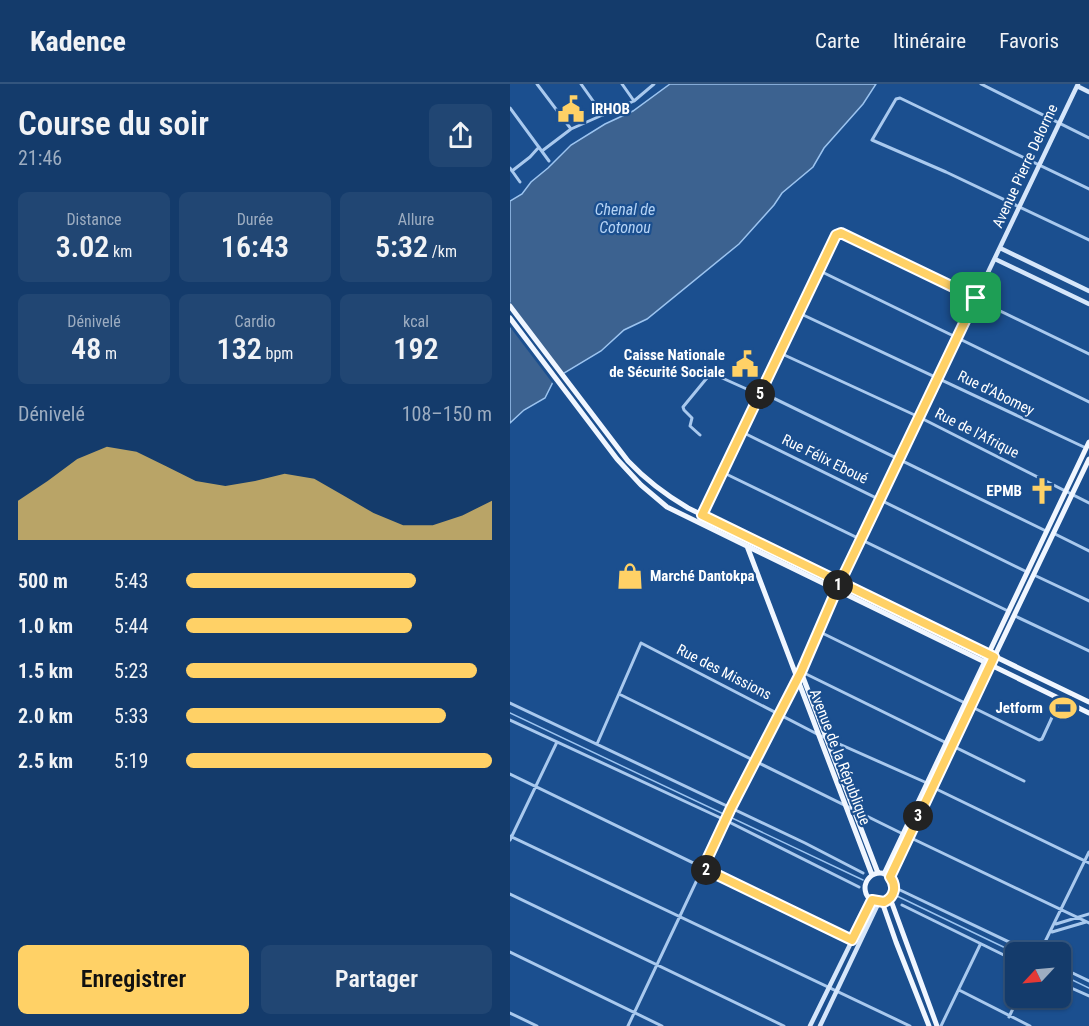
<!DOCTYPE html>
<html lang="fr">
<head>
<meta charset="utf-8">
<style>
  :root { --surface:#143b6b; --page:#214673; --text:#f1f3f6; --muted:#9dadc1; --line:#33557e; --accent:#ffd166 }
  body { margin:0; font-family:"Roboto Condensed",sans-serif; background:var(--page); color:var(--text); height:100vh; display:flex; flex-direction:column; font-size:22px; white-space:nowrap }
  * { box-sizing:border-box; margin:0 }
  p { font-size:20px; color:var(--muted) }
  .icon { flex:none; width:33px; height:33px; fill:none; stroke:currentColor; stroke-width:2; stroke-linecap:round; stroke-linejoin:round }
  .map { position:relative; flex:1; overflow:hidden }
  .sheet { display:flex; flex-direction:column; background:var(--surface); width:510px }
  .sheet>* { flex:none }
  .needle { width:39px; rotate:244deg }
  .buttons { position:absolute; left:495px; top:858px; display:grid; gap:12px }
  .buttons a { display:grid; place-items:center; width:66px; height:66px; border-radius:9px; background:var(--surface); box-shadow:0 2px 4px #0004,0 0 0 2px var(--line); font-size:30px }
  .pin { position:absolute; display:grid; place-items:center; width:51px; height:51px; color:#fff; margin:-26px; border-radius:12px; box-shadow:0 3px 9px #0006 }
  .km { position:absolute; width:30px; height:30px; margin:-15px; border-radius:50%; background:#222; color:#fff; font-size:16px; line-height:30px; text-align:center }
  .round { display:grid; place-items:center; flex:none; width:63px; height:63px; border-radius:9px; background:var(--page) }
  .head { display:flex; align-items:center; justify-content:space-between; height:102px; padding:0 18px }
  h1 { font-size:33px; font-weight:600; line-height:45px }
  .metrics { display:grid; grid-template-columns:repeat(3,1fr); gap:9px; height:102px; padding:6px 18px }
  .metrics div { display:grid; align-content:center; border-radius:9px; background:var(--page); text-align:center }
  .metrics b { font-size:30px; font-weight:600 }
  .metrics small { font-size:16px; font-weight:400 }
  .metrics p { font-size:16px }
  .chart { height:168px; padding:12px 18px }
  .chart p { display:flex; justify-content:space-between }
  .chart svg { width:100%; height:108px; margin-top:6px; fill:var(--accent); opacity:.7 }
  .primary-button { display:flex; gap:12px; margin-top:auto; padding:12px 18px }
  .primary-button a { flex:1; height:69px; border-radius:9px; background:var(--accent); color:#111; font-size:24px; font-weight:600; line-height:69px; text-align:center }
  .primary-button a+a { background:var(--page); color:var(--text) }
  ul { padding:0 18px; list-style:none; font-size:20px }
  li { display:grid; grid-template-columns:96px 72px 1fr; align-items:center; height:45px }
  li i { height:15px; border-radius:8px; background:var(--accent) }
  header { display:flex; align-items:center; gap:36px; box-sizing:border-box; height:84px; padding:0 30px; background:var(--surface); border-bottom:2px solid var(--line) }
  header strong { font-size:28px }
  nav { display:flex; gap:33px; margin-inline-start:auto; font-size:21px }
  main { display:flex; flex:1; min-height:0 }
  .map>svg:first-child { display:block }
  .water { fill:#3c6290; stroke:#9cc4f0; stroke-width:1.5 }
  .pier { fill:#1b4f8f }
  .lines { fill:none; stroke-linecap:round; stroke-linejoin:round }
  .stream { stroke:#9cc4f0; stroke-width:1.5 }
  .street { stroke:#a9c9ee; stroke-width:3 }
  .secondary { stroke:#d6e6fa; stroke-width:4.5 }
  .primary { stroke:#f0f6ff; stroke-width:5 }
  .route-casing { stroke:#fff; stroke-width:12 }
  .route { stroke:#ffd166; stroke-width:8 }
  .labels { text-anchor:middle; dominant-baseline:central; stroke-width:4.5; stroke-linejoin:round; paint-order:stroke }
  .poi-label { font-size:15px; font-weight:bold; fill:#fff; stroke:#1b4f8f; text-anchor:end }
  .street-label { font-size:15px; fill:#fff; stroke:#1b4f8f }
  .water-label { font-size:16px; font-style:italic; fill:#b5d3f5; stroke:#1b4f8f }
</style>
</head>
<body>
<header>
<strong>Kadence</strong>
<nav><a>Carte</a><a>Itinéraire</a><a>Favoris</a></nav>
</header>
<main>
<section class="sheet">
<div class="head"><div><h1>Course du soir</h1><p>21:46</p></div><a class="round"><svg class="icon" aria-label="share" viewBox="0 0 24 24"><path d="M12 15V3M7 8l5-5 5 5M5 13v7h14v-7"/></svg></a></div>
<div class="metrics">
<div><p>Distance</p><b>3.02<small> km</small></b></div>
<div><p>Durée</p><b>16:43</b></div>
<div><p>Allure</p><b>5:32<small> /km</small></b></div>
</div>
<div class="metrics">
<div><p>Dénivelé</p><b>48<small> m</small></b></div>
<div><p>Cardio</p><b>132<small> bpm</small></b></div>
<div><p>kcal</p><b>192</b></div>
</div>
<div class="chart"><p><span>Dénivelé</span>108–150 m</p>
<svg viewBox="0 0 160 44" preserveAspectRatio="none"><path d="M0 44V28L10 20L20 11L30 6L40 8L50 14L60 20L70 22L80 20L90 17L100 19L110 26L120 33L130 38L140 38L150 34L160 28V44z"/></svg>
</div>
<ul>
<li><b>500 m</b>5:43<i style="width:75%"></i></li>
<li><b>1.0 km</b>5:44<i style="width:74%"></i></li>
<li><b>1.5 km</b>5:23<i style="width:95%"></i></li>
<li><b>2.0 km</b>5:33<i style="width:85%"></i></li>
<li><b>2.5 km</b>5:19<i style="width:100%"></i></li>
</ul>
<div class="primary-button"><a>Enregistrer</a><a>Partager</a></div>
</section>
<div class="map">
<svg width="579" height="942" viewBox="0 0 579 942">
  <rect width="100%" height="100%" fill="#1b4f8f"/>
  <path class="water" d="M160 0H366L353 20 314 64 303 83 272 109 264 121 229 160 137 235 114 246 91 267 49 292 43 298 35 314 14 326 0 339V117L12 110 21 98 38 84 61 61 95 40 123 27Z"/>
  <path class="pier" d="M0 218 56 292 44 301 0 243Z"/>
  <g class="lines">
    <path class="stream" d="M0 629 353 796
      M387 812 506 869
      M550 890 579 904"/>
    <path class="street" d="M27 0 61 45
      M71 0 93 31
      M112 0 124 17
      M471 0 579 54
      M0 24 39 77
      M32 67 61 45 124 17 144 0
      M0 84 10 98
      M2 87 20 73 29 63
      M579 105 390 14 386 15 362 56 436 88 579 156
      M308 186 579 318
      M289 229 576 364
      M270 269 409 333 579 419
      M251 308 536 447
      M232 348 517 488
      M190 351 180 342 182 334 174 326 173 323 201 289 250 311
      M212 388 498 527
      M191 431 308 186 329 149 579 270
      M543 449 579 467
      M524 491 579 517
      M505 532 579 567
      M308 547 455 619
      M292 588 514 697
      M109 610 393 750
      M0 619 295 759 353 789
      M462 623 529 656 532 655 550 616
      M0 636 215 736 349 803
      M87 660 131 559 309 651 417 699
      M0 690 342 856
      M422 703 579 779
      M0 752 400 942
      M399 753 579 839
      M0 756 47 658
      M390 806 520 868
      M0 810 274 942
      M392 821 506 877
      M546 840 579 830
      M542 848 576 838
      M0 868 152 942
      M530 868 579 768
      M550 883 579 897
      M550 899 579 912
      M449 906 520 942
      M0 929 27 942
      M499 933 508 914
      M118 942 220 726 287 595
      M431 942 470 861"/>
    <path class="secondary" d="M567 2 579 8
      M490 164 579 207
      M485 175 579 220
      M331 496 568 0
      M300 942 362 816
      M310 942 369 818"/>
    <path class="primary" d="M0 222 118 377C136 396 156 411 178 424L579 618
      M0 234 107 375 131 401 157 423 579 629
      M237 462 362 791
      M331 496 291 588 368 789
      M355 804a15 15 0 1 1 30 0a15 15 0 1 1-30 0Z
      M374 790 579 358
      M379 793 579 375
      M380 814 427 942
      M372 818 386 858 419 942"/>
  </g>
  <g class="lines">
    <defs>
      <path id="route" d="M466 214 350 457 326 507 291 588 221 724 193 784 342 856 362 816 374 818C385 813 387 802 380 793L484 573 192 431 326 151 331 149 466 214"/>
    </defs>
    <use href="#route" class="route-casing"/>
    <use href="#route" class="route"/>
  </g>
  <defs>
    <symbol id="civic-bare" viewBox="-9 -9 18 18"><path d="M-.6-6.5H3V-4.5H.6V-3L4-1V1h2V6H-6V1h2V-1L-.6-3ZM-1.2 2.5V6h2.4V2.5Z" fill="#ffd166" stroke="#1b4f8f" stroke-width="2.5" paint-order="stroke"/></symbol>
    <symbol id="church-bare" viewBox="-9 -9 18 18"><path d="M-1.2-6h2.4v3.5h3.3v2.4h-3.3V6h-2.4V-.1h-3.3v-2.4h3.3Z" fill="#ffd166" stroke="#1b4f8f" stroke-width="2.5" paint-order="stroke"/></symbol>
    <symbol id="shop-bare" viewBox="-9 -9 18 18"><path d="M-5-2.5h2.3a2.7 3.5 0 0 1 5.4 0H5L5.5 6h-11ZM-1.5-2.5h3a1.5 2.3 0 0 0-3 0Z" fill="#ffd166" stroke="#1b4f8f" stroke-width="2.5" paint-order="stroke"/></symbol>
    <symbol id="stadium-bare" viewBox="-9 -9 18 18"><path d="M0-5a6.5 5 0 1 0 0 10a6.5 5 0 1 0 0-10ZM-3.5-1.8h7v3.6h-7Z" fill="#ffd166" stroke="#1b4f8f" stroke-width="2.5" paint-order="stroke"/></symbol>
  </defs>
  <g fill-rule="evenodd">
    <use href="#civic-bare" x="42" y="6" width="38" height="38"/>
    <use href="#civic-bare" x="216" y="261" width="38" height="38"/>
    <use href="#church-bare" x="513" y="388" width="38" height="38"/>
    <use href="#shop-bare" x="101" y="473" width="38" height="38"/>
    <use href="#stadium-bare" x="534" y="605" width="38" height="38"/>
  </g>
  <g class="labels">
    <g class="poi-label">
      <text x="81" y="25" text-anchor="start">IRHOB</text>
      <text x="215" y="271">Caisse Nationale<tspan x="215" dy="17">de Sécurité Sociale</tspan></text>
      <text x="512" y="407">EPMB</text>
      <text x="140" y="492" text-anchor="start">Marché Dantokpa</text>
      <text x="533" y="624">Jetform</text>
    </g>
    <g class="street-label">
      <text transform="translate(515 82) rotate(-65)">Avenue Pierre Delorme</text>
      <text transform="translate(486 309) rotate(26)">Rue d'Abomey</text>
      <text transform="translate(467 349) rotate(27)">Rue de l'Afrique</text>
      <text transform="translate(315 375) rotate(26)">Rue Félix Eboué</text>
      <text transform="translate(214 588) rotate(27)">Rue des Missions</text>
      <text transform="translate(330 673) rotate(69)">Avenue de la République</text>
    </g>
    <g class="water-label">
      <text x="115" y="125">Chenal de<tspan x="115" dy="18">Cotonou</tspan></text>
    </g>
  </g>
</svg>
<div class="buttons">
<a><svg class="needle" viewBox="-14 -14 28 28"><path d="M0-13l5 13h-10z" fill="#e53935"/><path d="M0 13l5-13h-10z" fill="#9dadc1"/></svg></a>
</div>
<div class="pin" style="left:466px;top:214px;background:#1e9e55"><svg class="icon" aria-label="arrive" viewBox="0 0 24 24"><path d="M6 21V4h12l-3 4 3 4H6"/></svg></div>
<b class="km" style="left:328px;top:501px">1</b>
<b class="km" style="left:196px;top:786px">2</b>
<b class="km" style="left:408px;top:732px">3</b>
<b class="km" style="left:250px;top:310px">5</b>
</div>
</main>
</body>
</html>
